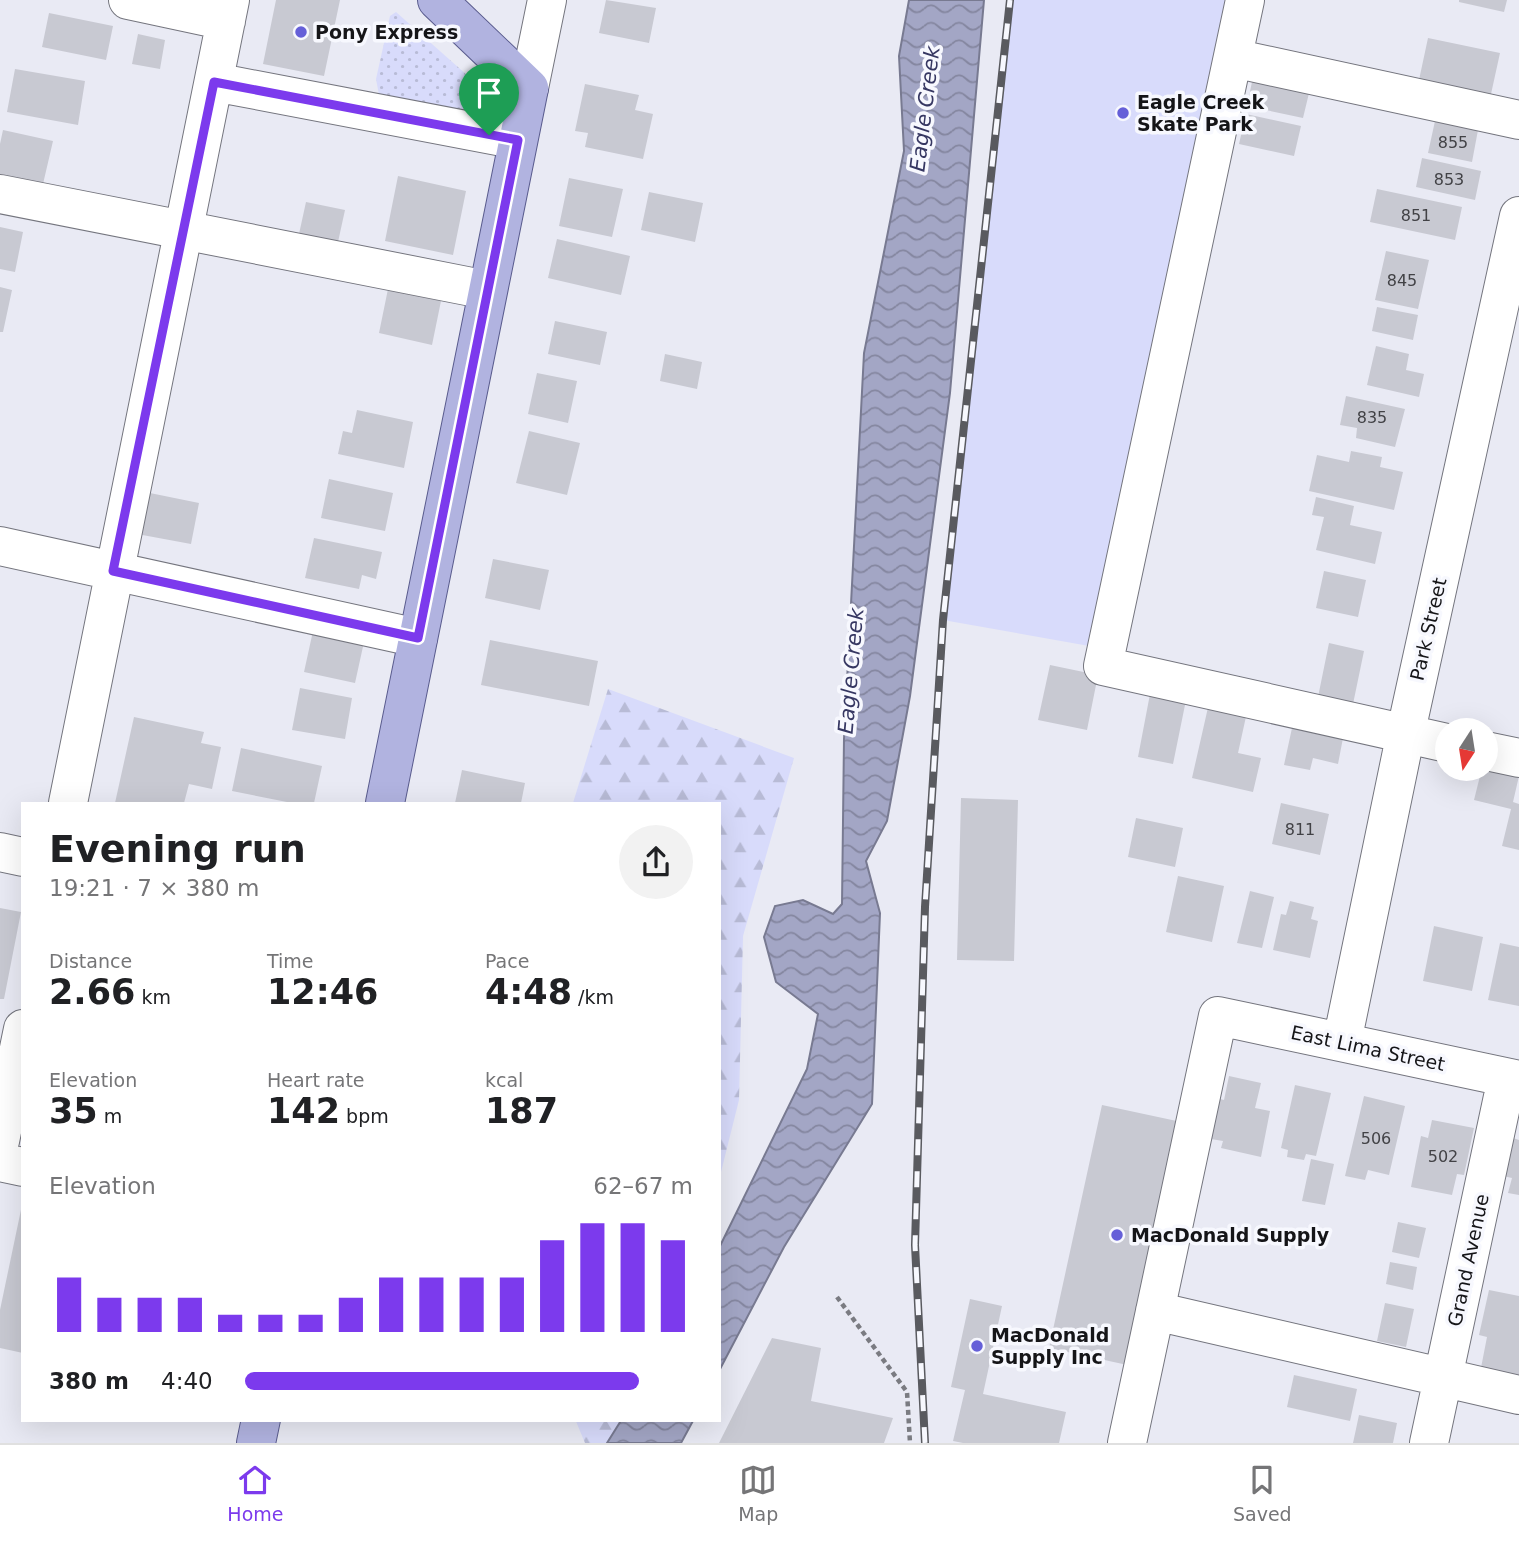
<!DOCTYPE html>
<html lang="en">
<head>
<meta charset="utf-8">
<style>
  :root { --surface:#fff; --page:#f2f2f2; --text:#202124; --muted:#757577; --line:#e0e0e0; --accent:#7c3aed }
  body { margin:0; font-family:"DejaVu Sans",sans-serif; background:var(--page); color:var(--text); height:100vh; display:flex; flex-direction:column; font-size:26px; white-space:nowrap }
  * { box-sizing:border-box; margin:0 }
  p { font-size:23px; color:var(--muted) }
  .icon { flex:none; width:38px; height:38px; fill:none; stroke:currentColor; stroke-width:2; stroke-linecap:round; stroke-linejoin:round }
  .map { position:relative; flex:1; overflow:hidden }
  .drawer { position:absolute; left:21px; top:802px; width:700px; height:620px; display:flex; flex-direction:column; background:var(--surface); border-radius:0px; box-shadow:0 7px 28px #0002 }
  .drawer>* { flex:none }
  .needle { width:46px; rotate:192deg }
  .controls { position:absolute; left:1435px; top:718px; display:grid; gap:14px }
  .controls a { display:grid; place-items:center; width:63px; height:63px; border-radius:50%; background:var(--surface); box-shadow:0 7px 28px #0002; font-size:35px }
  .pin { position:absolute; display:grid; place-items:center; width:60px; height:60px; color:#fff; margin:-72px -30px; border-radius:50% 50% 50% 0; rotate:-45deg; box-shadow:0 0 7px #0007 }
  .pin .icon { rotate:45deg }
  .round { display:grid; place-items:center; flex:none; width:74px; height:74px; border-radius:37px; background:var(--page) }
  .head { display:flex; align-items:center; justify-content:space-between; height:119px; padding:0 28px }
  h1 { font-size:38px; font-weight:700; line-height:52px }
  .metrics { display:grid; grid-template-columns:repeat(3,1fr); gap:10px; height:119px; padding:7px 28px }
  .metrics div { display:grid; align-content:center }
  .metrics b { font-size:35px; font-weight:700 }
  .metrics small { font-size:19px; font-weight:400 }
  .metrics p { font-size:19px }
  .chart { height:196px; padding:14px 28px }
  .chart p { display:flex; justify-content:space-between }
  .chart svg { width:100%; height:126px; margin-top:7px; stroke:var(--accent); stroke-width:6 }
  ul { padding:0 28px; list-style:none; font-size:23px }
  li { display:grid; grid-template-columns:112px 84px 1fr; align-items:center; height:52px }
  li i { height:18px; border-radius:9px; background:var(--accent) }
  .dock { display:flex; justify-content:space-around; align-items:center; height:98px; border-top:2px solid var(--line); background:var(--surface); font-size:19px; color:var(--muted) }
  .dock a { display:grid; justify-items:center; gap:4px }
  .dock .current { color:var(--accent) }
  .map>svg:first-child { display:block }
  .grass { fill:url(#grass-dots) }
  .forest { fill:url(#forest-firs) }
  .park { fill:#d8dbfb }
  .water { fill:url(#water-waves); stroke:#787a91; stroke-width:2 }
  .building { fill:#c8c9d2 }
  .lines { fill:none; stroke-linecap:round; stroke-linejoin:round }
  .minor-casing { stroke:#74757e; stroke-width:40 }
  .major-casing { stroke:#595b8d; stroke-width:40 }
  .path { stroke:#7a7b81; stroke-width:4.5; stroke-dasharray:5 3.5; stroke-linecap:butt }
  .minor { stroke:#fff; stroke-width:38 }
  .major { stroke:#b1b3e0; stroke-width:38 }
  .rail-casing { stroke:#595a5f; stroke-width:8 }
  .rail { stroke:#f7f8fe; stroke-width:5; stroke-dasharray:16; stroke-linecap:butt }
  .route-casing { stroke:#fff; stroke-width:14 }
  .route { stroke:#7c3aed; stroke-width:9 }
  .poi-dot { fill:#655fd8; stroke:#f7f8fe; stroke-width:2.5 }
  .labels { text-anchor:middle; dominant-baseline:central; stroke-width:7; stroke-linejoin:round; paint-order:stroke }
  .number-label { font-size:16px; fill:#424246 }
  .poi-label { font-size:19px; font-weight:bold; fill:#151518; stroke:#f7f8fe; text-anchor:start }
  .street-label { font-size:19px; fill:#151518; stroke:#f7f8fe }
  .water-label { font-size:21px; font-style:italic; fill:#363762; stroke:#f7f8fe }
</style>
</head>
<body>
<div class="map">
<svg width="1519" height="1443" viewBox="0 0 1519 1443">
  <defs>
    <pattern id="grass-dots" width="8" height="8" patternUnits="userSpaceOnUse" patternTransform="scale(1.75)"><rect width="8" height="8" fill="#d8dbfb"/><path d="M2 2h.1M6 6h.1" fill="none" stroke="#b8bbd6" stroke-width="1.8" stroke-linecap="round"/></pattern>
    <pattern id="forest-firs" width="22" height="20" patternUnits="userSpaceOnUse" patternTransform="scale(1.75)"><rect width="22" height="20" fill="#d8dbfb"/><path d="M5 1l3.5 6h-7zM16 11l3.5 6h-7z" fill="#b8bbd6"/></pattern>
    <pattern id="water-waves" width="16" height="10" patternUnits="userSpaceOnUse" patternTransform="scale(1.75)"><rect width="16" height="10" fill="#a3a6c5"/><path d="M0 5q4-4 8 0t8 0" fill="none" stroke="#84869f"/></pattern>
  </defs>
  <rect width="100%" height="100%" fill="#e9eaf4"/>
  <path class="grass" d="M396 12 468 76 480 92 485 121 379 95 376 79 390 16Z"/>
  <path class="forest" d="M608 689 794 758 743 936 739 1100 719 1180V803H573Z
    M575 1419H622L607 1443H585Z"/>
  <path class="park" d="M1010 0H1248L1106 649 943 620Z"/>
  <path class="water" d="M909 0H984L950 393 910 696 887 821 866 861 880 913 872 1104 784 1247 719 1371V1248L807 1069 818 1014 776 982 764 937 775 906 803 900 833 914 842 904 844 739 864 353 904 151 899 56Z
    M622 1419H694L681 1443H607Z"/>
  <path class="building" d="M276 0H340L324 76 263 64Z
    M606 0 656 8 649 43 599 33Z
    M1459 0H1507L1504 12 1459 2Z
    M49 13 113 26 106 60 42 47Z
    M138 34 165 40 160 69 132 64Z
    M1428 38 1500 53 1491 94 1419 80Z
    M15 69 85 81 78 125 7 112Z
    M1253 77 1310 89 1303 118 1247 106Z
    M585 84 639 95 635 110 653 114 643 159 585 147 588 133 575 131Z
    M1246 114 1301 126 1294 156 1239 144Z
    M1435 121 1478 130 1472 162 1428 153Z
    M3 130 53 141 43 184 0 175V144Z
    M1422 158 1481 171 1475 200 1416 187Z
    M398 176 466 191 453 255 385 241Z
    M569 178 623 189 612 237 559 226Z
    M1377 189 1462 207 1455 240 1370 222Z
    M649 192 703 203 695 242 641 230Z
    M306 202 345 210 338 242 299 234Z
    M0 227 23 232 15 272 0 269Z
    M557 239 630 256 621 295 548 278Z
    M1386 251 1429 260 1418 309 1375 300Z
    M0 287 12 290 3 332H0Z
    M388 289 441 301 432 345 379 333Z
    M1377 307 1418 315 1413 340 1372 331Z
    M555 321 607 332 600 365 548 354Z
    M1376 346 1409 354 1406 370 1424 374 1419 397 1367 385Z
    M665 354 702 362 697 389 660 381Z
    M537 373 577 381 568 423 528 414Z
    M1346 396 1405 409 1395 447 1356 438 1357 428 1340 425Z
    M357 410 413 422 404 468 338 454 343 431 352 433Z
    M529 431 580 443 567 495 516 483Z
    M1351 451 1382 457 1380 467 1403 472 1394 510 1309 491 1317 455 1349 462Z
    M329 479 393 493 385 531 321 518Z
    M145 492 199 503 191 544 137 534Z
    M1316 497 1354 506 1350 525 1382 532 1375 564 1316 550 1324 517 1312 515Z
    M314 538 382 552 376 579 362 575 359 589 305 578Z
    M493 559 549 570 540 610 485 598Z
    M1324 571 1366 580 1358 617 1316 608Z
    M313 631 364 642 355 683 304 672Z
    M490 640 598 661 589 706 481 685Z
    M1329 643 1364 651 1353 704 1318 697Z
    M1050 665 1098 675 1087 730 1038 720Z
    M300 688 352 698 345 739 292 730Z
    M1150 694 1186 700 1173 764 1138 757Z
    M1209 703 1247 712 1238 753 1261 758 1253 792 1192 778Z
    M134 717 204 732 201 743 221 747 212 789 189 784 184 803H115Z
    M1292 728 1343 738 1338 764 1313 758 1310 770 1284 765Z
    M241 748 322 766 314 803H292L232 791Z
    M1482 768 1519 776 1513 802 1519 804V850L1502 846 1511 809 1474 800Z
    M462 770 525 783 521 803H455Z
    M961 798 1018 800 1014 961 957 960Z
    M1281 803 1329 814 1320 855 1272 844Z
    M1136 818 1183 828 1175 867 1128 857Z
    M1178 876 1224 886 1212 942 1166 932Z
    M1250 891 1274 897 1262 948 1237 943Z
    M1290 901 1314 907 1311 919 1318 921 1310 958 1273 950 1281 914 1286 915Z
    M0 908 21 912 4 999H0Z
    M1434 926 1483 937 1472 991 1423 981Z
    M1500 943 1519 947V1006L1488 1000Z
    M1229 1076 1261 1083 1255 1108 1270 1111 1261 1157 1221 1148 1223 1141 1211 1139 1220 1099 1224 1100Z
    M1295 1085 1331 1093 1316 1156 1306 1154 1304 1160 1287 1157 1288 1150 1281 1148Z
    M1364 1096 1405 1106 1389 1175 1368 1170 1365 1180 1345 1176Z
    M1102 1105 1186 1123 1132 1366 1049 1348Z
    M1432 1120 1474 1128 1464 1175 1457 1174 1452 1195 1411 1187 1421 1136 1428 1138Z
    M1513 1138 1519 1140V1195L1508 1193 1512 1178 1503 1176Z
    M1311 1159 1334 1164 1325 1205 1302 1201Z
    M22 1205H23V1353L0 1348V1310Z
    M1398 1222 1426 1228 1419 1258 1392 1252Z
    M1390 1262 1417 1267 1413 1290 1386 1284Z
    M1489 1290 1519 1296V1387L1479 1378 1487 1337 1479 1335Z
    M970 1299 1002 1306 983 1394 1066 1412 1059 1443H963L953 1441 965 1390 951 1387Z
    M1385 1303 1414 1309 1406 1347 1377 1341Z
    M772 1338 821 1348 811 1401 893 1418 884 1443H719Z
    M1294 1375 1357 1389 1350 1421 1287 1407Z
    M1359 1415 1397 1423 1393 1443H1353Z"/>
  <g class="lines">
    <defs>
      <path id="minor" d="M128 0 226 21
        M1245 0 1103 666 1447 743
        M1233 58 1519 120
        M214 82 518 140
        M529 88 547 0
        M0 194 487 290
        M0 546 418 638
        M1486 751 1519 758
        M68 803 230 0
        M0 852 23 857
        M1342 1042 1410 713 1519 216
        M0 1141 23 1029
        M0 1162 23 1167
        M1155 1311 1519 1395
        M1127 1443 1218 1016 1519 1080
        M1429 1443 1507 1078"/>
      <path id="major" d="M385 803 529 88 437 0
        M256 1443 261 1419"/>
    </defs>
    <use href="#minor" class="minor-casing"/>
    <use href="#major" class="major-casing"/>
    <path class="path" d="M837 1297 907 1392 910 1443"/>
    <use href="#minor" class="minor"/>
    <use href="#major" class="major"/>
    <defs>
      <path id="rail" d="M925 1443 915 1245 925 907 943 620 1010 0"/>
    </defs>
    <use href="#rail" class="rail-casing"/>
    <use href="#rail" class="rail"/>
  </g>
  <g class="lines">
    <defs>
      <path id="route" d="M214 82 518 140 418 638 113 571Z"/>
    </defs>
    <use href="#route" class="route-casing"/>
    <use href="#route" class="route"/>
  </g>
  <g class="poi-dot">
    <circle cx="301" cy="32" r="7"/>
    <circle cx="1123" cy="113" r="7"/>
    <circle cx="1117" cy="1235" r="7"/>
    <circle cx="977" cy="1346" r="7"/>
  </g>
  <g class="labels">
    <g class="number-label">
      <text x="1453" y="142">855</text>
      <text x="1449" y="179">853</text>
      <text x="1416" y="215">851</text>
      <text x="1402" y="280">845</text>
      <text x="1372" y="417">835</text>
      <text x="1300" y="829">811</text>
      <text x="1376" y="1138">506</text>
      <text x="1443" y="1156">502</text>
    </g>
    <g class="poi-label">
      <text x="315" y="32">Pony Express</text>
      <text x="1137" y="102">Eagle Creek<tspan x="1137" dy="22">Skate Park</tspan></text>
      <text x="1131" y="1235">MacDonald Supply</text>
      <text x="991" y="1335">MacDonald<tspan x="991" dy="22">Supply Inc</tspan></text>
    </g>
    <g class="street-label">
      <text transform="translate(1428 629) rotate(-77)">Park Street</text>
      <text transform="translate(1368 1048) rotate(12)">East Lima Street</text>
      <text transform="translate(1468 1260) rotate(-78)">Grand Avenue</text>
    </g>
    <g class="water-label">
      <text transform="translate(925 109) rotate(-83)">Eagle Creek</text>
      <text transform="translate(851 671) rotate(-85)">Eagle Creek</text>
    </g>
  </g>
</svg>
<div class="controls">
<a><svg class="needle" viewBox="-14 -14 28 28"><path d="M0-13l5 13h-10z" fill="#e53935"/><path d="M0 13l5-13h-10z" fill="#757577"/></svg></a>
</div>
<div class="pin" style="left:489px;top:135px;background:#1e9e55"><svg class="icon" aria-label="arrive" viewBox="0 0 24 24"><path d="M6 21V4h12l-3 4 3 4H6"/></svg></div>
<section class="drawer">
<div class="head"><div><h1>Evening run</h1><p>19:21 · 7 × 380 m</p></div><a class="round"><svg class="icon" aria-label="share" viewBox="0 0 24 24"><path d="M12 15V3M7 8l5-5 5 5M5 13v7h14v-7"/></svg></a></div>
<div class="metrics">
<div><p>Distance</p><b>2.66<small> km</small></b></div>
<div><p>Time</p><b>12:46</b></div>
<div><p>Pace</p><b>4:48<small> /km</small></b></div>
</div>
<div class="metrics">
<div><p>Elevation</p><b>35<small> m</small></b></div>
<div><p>Heart rate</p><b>142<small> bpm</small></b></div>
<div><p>kcal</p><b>187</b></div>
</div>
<div class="chart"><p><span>Elevation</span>62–67 m</p>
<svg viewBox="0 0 160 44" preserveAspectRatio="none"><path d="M5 44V25M15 44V32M25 44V32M35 44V32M45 44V38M55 44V38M65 44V38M75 44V32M85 44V25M95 44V25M105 44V25M115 44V25M125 44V12M135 44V6M145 44V6M155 44V12"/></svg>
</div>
<ul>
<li><b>380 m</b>4:40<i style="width:88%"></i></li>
</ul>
</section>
</div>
<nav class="dock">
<a class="current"><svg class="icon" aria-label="home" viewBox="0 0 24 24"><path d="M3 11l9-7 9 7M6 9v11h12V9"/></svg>Home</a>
<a><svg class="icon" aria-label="map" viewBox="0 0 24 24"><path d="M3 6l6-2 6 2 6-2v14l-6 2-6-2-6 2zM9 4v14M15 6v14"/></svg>Map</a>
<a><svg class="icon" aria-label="saved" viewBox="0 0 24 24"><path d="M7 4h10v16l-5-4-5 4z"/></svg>Saved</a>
</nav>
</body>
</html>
